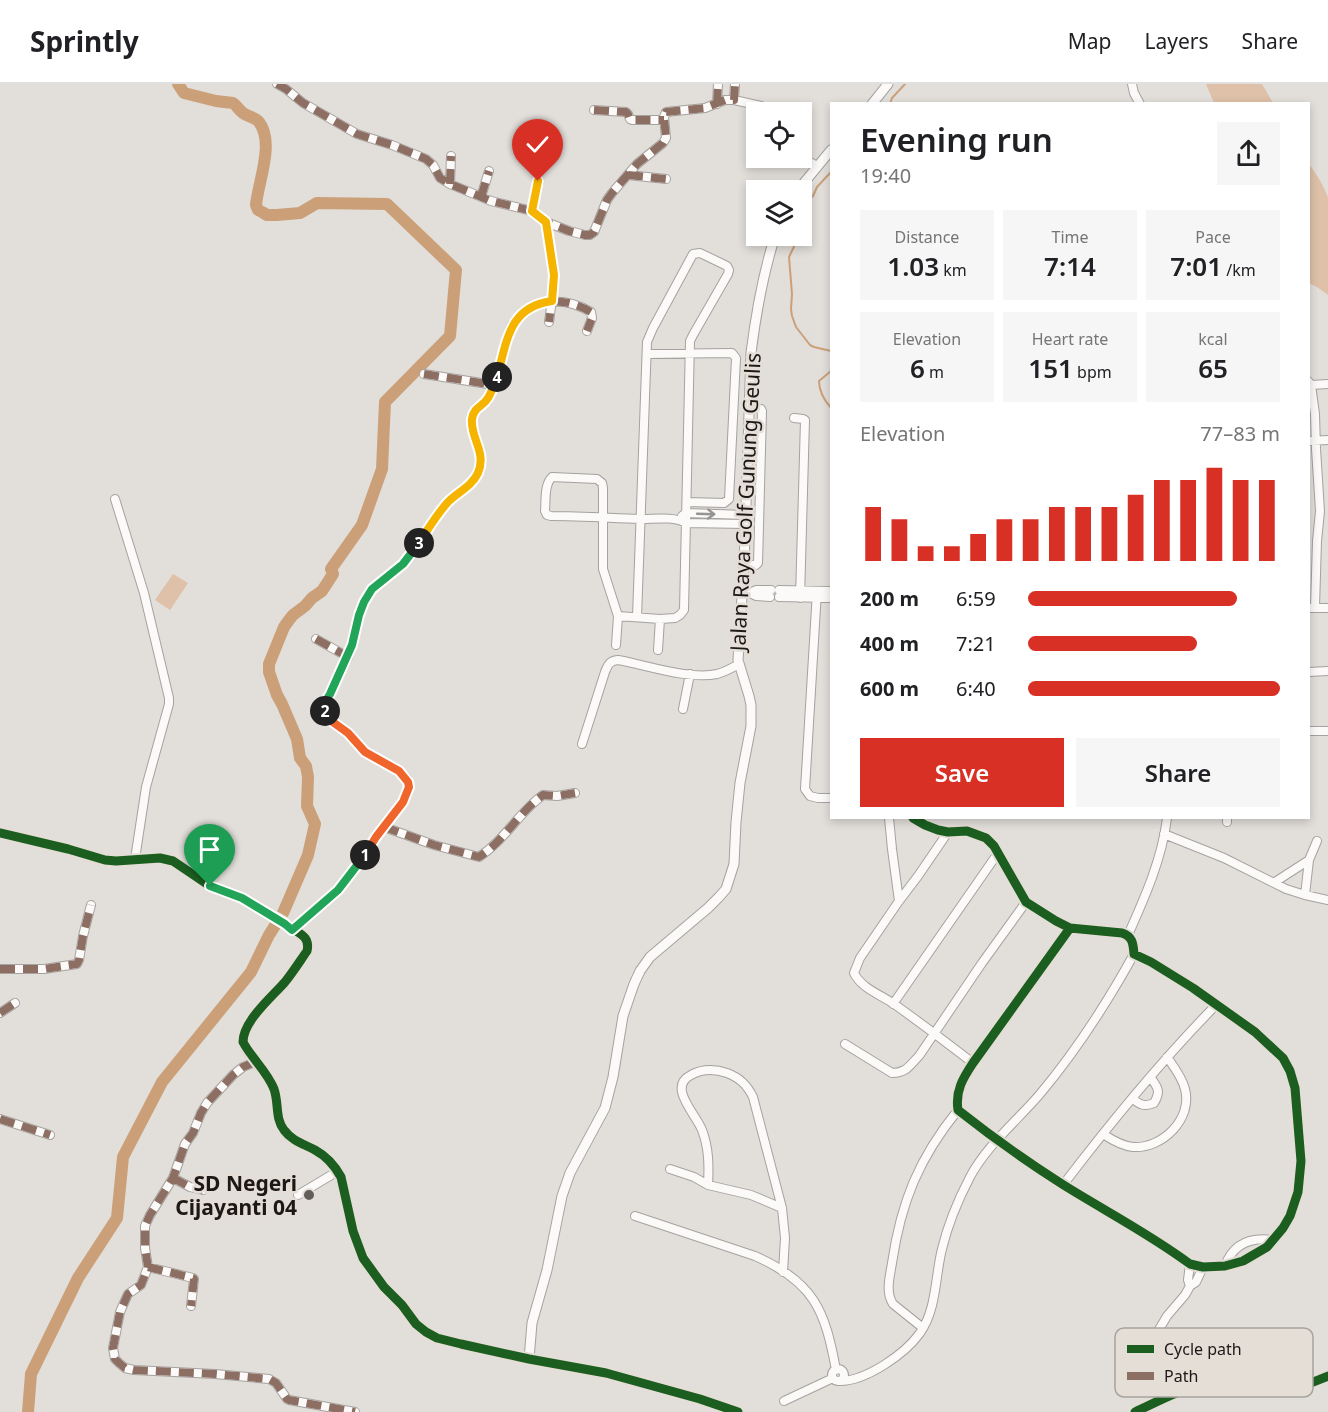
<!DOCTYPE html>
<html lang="en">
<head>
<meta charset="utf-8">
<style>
  :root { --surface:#fff; --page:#f6f6f6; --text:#202124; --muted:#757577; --line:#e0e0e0; --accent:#d93025 }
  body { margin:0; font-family:"Noto Sans",sans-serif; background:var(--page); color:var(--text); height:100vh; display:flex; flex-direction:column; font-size:22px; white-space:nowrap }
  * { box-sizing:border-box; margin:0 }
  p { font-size:20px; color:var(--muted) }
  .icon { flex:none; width:33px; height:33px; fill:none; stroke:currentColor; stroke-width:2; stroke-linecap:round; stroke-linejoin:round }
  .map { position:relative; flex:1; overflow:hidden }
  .sheet { position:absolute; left:830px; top:18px; width:480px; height:717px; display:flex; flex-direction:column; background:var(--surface); border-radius:0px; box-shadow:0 3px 9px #0003 }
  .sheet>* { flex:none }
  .tools { position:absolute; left:746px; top:18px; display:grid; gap:12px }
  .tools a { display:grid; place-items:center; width:66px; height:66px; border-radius:0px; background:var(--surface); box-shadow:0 3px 9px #0003; font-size:30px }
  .pin { position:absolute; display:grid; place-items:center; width:51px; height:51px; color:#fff; margin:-62px -26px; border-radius:50% 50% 50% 0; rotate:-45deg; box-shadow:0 0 6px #0007 }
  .pin .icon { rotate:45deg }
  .km { position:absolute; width:30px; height:30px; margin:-15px; border-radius:50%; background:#222; color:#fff; font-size:16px; line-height:30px; text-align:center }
  .round { display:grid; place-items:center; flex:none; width:63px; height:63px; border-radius:0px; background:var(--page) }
  .overview { display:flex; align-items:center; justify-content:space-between; height:102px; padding:0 30px }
  h1 { font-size:33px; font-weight:600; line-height:45px }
  .metrics { display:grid; grid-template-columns:repeat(3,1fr); gap:9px; height:102px; padding:6px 30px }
  .metrics div { display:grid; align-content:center; border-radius:0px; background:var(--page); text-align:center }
  .metrics b { font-size:26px; font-weight:600 }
  .metrics small { font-size:16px; font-weight:400 }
  .metrics p { font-size:16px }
  .chart { height:168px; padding:12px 30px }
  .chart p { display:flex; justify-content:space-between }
  .chart svg { width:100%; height:108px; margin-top:6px; stroke:var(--accent); stroke-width:6 }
  .action { display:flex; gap:12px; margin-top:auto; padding:12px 30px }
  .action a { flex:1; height:69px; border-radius:0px; background:var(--accent); color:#fff; font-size:24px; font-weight:600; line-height:69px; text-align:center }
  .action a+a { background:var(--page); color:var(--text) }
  ul { padding:0 30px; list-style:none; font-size:20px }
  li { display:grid; grid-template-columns:96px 72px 1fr; align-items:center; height:45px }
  li i { height:15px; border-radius:8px; background:var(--accent) }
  header { display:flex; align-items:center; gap:36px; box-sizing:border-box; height:84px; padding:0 30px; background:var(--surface); border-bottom:2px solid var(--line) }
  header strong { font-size:28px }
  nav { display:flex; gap:33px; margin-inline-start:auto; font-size:21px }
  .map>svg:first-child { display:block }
  .green { fill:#dec1a8 }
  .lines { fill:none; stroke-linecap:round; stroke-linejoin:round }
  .stream { stroke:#cba079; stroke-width:2 }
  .river { stroke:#cba079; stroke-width:12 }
  .minor-casing { stroke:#a5a29f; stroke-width:10 }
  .major-casing { stroke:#a5a29f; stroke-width:11 }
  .minor { stroke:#fbfaf9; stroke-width:8 }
  .major { stroke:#fbfaf9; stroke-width:9 }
  .quiet { stroke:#8d6e63; stroke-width:8; stroke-dasharray:15 8; stroke-linecap:butt }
  .cycleway-casing { stroke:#e5ded7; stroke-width:13 }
  .cycleway { stroke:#1b5e20; stroke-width:9 }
  .oneway { stroke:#969493 }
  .split-1-casing { stroke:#fff; stroke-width:12 }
  .split-2-casing { stroke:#fff; stroke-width:12 }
  .split-3-casing { stroke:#fff; stroke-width:12 }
  .split-4-casing { stroke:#fff; stroke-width:12 }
  .split-5-casing { stroke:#fff; stroke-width:12 }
  .split-1 { stroke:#22a559; stroke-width:8 }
  .split-2 { stroke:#f0652b; stroke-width:8 }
  .split-3 { stroke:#22a559; stroke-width:8 }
  .split-4 { stroke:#f5b400; stroke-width:8 }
  .split-5 { stroke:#f5b400; stroke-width:8 }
  .poi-dot { fill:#615d5b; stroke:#e5ded7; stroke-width:2 }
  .labels { text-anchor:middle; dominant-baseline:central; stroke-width:5; stroke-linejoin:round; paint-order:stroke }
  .street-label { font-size:21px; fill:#1b1816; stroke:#e5ded7 }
  .poi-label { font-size:21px; font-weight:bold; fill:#1b1816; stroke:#e5ded7; text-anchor:end }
  .key { fill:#e5ded7; stroke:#a8a39d; stroke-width:1.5 }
  .key-label { font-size:16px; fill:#1b1816 }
</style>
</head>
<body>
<header>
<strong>Sprintly</strong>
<nav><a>Map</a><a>Layers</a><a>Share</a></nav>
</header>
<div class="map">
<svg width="1328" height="1328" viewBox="0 0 1328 1328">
  <rect width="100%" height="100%" fill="#e2deda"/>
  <path class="green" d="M1206 0H1262L1273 19H1214Z
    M1308 78 1321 98 1328 113V211L1317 203 1308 199Z
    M173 490 188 499 170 526 155 516Z"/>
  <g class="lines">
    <path class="stream" d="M890 20 892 14 905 0
      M801 122 813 112 817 103 831 88
      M799 152 789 173 792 210 791 225 792 232 796 243 810 261 814 263 831 267
      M831 287 819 297C819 307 824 316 831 324"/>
    <path class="river" d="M28 1328 31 1290 78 1194 117 1134 123 1073 162 998 251 888 269 851 283 829 308 771 315 740 307 722 308 693 306 682 300 674 297 655 282 620 277 611 269 588V580L284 543 289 536 293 531 305 522 312 514 322 507 333 490 331 485 362 441 382 385 385 318 450 252 456 186 387 120 317 119 300 129 277 131H267L262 128 258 126 256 121C258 98 275 59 259 38 255 33 248 33 243 29 239 26 237 22 233 19L216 17 184 9 178 0"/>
    <defs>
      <path id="minor" d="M277 0 286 5 303 19 357 50 392 61 426 75 433 81 440 94 450 100 491 117 532 127 546 138 569 147 585 151H590L594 148 607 116 612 109 637 80 663 59 666 54 664 33 666 28 705 24 725 16H734L761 22 767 28
        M1132 0 1134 9 1140 20
        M734 16 735 0
        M717 20 718 0
        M594 26 626 28 628 30 630 35 632 36H664
        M801 73 817 82
        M628 91 666 95
        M450 100 451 72
        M481 113 489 87
        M532 127 539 97
        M546 138 554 191 553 207 549 238
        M647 270 732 269 736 274 729 415 724 419 687 418
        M424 290 494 301
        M1308 297 1311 301 1315 330 1316 365 1320 427 1317 457 1315 523
        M1311 301 1328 300
        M794 334 803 335 805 336 800 514
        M1308 357 1328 356
        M115 415 144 509 169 614V620L146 703 135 775
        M682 432 686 429 746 431
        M744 481H756L758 479 762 327 761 325 749 324
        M779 506 831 507
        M817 507 805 705 810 712 818 714H831
        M743 509H750L756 512 770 513
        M750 509 756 506H771
        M779 513 831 514
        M1308 524H1328
        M618 532 660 535 675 534 680 531 684 526 690 257 693 251 728 190 729 186 727 182 700 169 693 170 653 244 647 258 637 533
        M316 555 348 573
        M616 561 618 532 603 485V404L602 399 597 395 552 393C544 401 546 416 545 427L547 431 551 432C580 432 610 434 640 435 655 435 673 432 686 439L746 440
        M658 566 660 535
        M1308 588 1328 587
        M683 625 690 590
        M1308 647H1328
        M582 660 605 588C608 581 609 577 618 576 646 581 689 596 717 590 725 588 732 584 739 580
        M889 734 892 765 899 817
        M913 734 925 741 938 746 948 748 967 747 986 754 994 762 1026 818 1056 837 1070 844 1122 849C1133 853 1133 859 1134 870L1151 878 1193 904 1255 948 1283 974 1290 987 1295 1004 1301 1077 1298 1108 1290 1132 1283 1144 1267 1163 1243 1177 1225 1182 1203 1183 1190 1180C1150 1150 1105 1127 1062 1100 1026 1077 992 1053 958 1026 955 1007 963 994 973 979L1070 844
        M1227 738V734
        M384 743 434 761 479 773C505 756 519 728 543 711L557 712 575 709
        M948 748 918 792 899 817 860 874 854 889C861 904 881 911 894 920 921 939 947 959 973 979
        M0 749 68 765 105 776 116 777 160 774 173 777 210 802 241 814 286 840C295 849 311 850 307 867 300 877 293 887 286 897 276 910 238 943 243 959 249 976 267 987 274 1005 281 1023 274 1036 288 1052 296 1060 307 1061 316 1067 327 1073 335 1083 341 1093L353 1147 363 1174 384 1203 402 1221 416 1240 426 1248 437 1254 461 1260 529 1275
        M1164 750 1224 774 1286 805 1305 811 1309 776 1317 757
        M1275 798 1309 776
        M1305 811 1328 816
        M292 846 338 806 366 769 376 753 403 718 407 710 409 703 407 695 399 687 365 668 348 649 330 636 324 625 325 618 348 573 352 561 361 524 372 505 403 480 440 427 449 417 467 403 477 390 481 375 480 366 472 342V334L477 323 487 317 489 313C493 303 497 292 500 282 504 268 505 254 512 241 515 237 518 234 522 231 541 212 569 215 591 228L592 234 587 247
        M1128 851C1145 813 1162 775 1167 734
        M0 885H44L77 880 79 876 83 852 91 821
        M893 920 998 769
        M0 929 15 919
        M845 960 892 989C906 989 909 982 919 972L982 879 1026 818
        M255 978 243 983 233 991 207 1019 201 1029 193 1049 185 1060 173 1094 150 1131 145 1142V1164L148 1183 141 1201 128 1210 120 1228 113 1264 115 1275 119 1279 125 1284 134 1286 215 1290 269 1295 276 1299 287 1315 289 1316 355 1328
        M1133 1015C1140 1021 1145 1023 1154 1019 1161 1007 1158 1004 1151 994
        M0 1035 50 1051
        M1103 1050C1112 1056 1122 1062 1133 1063 1162 1065 1193 1035 1185 1005 1182 993 1174 983 1167 973
        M670 1085 694 1093 708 1101 751 1111 782 1124
        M173 1094 190 1103 203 1106
        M708 1101C709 1082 709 1064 702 1046 696 1030 667 1003 691 991 702 985 715 985 727 989 740 994 747 1001 753 1013L782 1124 785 1154 783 1188
        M1063 1101C1111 1038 1161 977 1216 921
        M298 1111 338 1087
        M635 1132 755 1172C814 1198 825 1226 836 1286
        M1225 1182C1233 1160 1250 1153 1273 1156
        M148 1183 193 1194 194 1195 191 1222
        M1190 1202 1188 1196 1190 1180
        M923 1244 893 1220C885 1208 890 1192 892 1179 901 1118 919 1074 958 1026
        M1155 1282 1151 1269 1157 1249 1167 1232 1185 1211 1190 1202 1196 1198 1203 1183
        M832 1291a6 6 0 1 1 12 0a6 6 0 1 1-12 0Z
        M840 1297C866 1297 905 1270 920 1249 937 1225 935 1192 942 1165 948 1140 958 1116 970 1093 987 1061 1017 1037 1040 1010 1076 967 1107 919 1134 870
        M784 1317 833 1294"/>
      <path id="major" d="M872 20 888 0
        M798 106 831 66
        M738 1328 700 1315 606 1289 529 1275 532 1239 547 1186 562 1112 570 1089 605 1024 613 993 623 932 634 900 640 887 650 873 708 824 719 813 726 805 734 780 736 738 740 699 751 642V621L749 612 738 576 744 481 751 269C756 229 763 190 775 152
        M1135 1328C1157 1318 1181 1304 1205 1301 1217 1300 1229 1305 1242 1307 1272 1311 1301 1304 1328 1292"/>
    </defs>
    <use href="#minor" class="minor-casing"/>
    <use href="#major" class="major-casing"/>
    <use href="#minor" class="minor"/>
    <use href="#major" class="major"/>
    <path class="quiet" d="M277 0 286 5 303 19 357 50 392 61 426 75 433 81 440 94 450 100 491 117 532 127 546 138 569 147 585 151H590L594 148 607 116 612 109 637 80 663 59 666 54 664 33 666 28 705 24 725 16H734L735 0
      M717 20 718 0
      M594 26 626 28 628 30 630 35 632 36H664
      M628 91 666 95
      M450 100 451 72
      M481 113 489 87
      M532 127 539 97
      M546 138 554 191 553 207 549 238
      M424 290 494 301
      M316 555 348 573
      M384 743 434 761 479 773C505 756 519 728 543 711L557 712 575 709
      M292 846 338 806 366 769 376 753 403 718 407 710 409 703 407 695 399 687 365 668 348 649 330 636 324 625 325 618 348 573 352 561 361 524 372 505 403 480 440 427 449 417 467 403 477 390 481 375 480 366 472 342V334L477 323 487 317 489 313C493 303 497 292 500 282 504 268 505 254 512 241 515 237 518 234 522 231 541 212 569 215 591 228L592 234 587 247
      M0 885H44L77 880 79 876 83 852 91 821
      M0 929 15 919
      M255 978 243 983 233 991 207 1019 201 1029 193 1049 185 1060 173 1094 150 1131 145 1142V1164L148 1183 141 1201 128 1210 120 1228 113 1264 115 1275 119 1279 125 1284 134 1286 215 1290 269 1295 276 1299 287 1315 289 1316 355 1328
      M0 1035 50 1051
      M173 1094 190 1103 203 1106
      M148 1183 193 1194 194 1195 191 1222"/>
    <defs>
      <path id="cycleway" d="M913 734 925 741 938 746 948 748 967 747 986 754 994 762 1026 818 1056 837 1070 844 1122 849C1133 853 1133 859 1134 870L1151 878 1193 904 1255 948 1283 974 1290 987 1295 1004 1301 1077 1298 1108 1290 1132 1283 1144 1267 1163 1243 1177 1225 1182 1203 1183 1190 1180C1150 1150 1105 1127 1062 1100 1026 1077 992 1053 958 1026 955 1007 963 994 973 979L1070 844
        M0 749 68 765 105 776 116 777 160 774 173 777 210 802 241 814 286 840C295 849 311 850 307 867 300 877 293 888 285 898 272 913 243 937 243 958 252 975 267 987 274 1005 279 1019 275 1035 284 1046 292 1057 304 1060 315 1066 326 1072 335 1082 341 1093L353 1147 363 1174 384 1203 402 1221 416 1240 426 1248 437 1254 461 1260 529 1275 606 1289 700 1315 738 1328
        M1135 1328C1157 1318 1181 1304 1205 1301 1217 1300 1229 1305 1242 1307 1272 1311 1301 1304 1328 1292"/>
    </defs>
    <use href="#cycleway" class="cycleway-casing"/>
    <use href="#cycleway" class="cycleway"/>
  </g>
  <defs><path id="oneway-shaft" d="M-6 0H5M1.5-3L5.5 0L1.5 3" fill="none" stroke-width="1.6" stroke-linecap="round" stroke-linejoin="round" transform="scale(1.5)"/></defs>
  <use class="oneway" href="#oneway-shaft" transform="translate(706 430) rotate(2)"/>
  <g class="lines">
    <defs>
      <path id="split-1" d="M210 802 242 814 285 840 292 846 338 806 365 771"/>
      <path id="split-2" d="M325 627 330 636 348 649 365 668 399 687 408 698 409 703 403 718 376 753 365 771"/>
      <path id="split-3" d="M325 627V618L330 610 352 561 359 531 364 518 372 505 403 480 419 459"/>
      <path id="split-4" d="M419 459C428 445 437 430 448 418 458 408 472 402 478 389 487 368 470 354 472 335 474 322 483 323 488 314 492 308 494 300 497 293"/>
      <path id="split-5" d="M497 293C507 258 508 223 552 217L554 191 546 138 532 127 538 97"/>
    </defs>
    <use href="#split-1" class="split-1-casing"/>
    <use href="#split-2" class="split-2-casing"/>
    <use href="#split-3" class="split-3-casing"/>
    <use href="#split-4" class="split-4-casing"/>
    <use href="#split-5" class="split-5-casing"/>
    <use href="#split-1" class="split-1"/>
    <use href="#split-2" class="split-2"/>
    <use href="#split-3" class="split-3"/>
    <use href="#split-4" class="split-4"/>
    <use href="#split-5" class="split-5"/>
  </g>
  <circle class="poi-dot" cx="309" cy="1111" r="6"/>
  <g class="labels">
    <g class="street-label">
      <text transform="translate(745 418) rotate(-87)">Jalan Raya Golf Gunung Geulis</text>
    </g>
    <g class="poi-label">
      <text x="297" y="1099">SD Negeri<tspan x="297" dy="24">Cijayanti 04</tspan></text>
    </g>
  </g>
  <rect x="1115" y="1244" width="198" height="69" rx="9" class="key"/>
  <rect x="1127" y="1261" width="27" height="8" fill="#1b5e20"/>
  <rect x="1127" y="1288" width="27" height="8" fill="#8d6e63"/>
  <g class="key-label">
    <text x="1164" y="1271">Cycle path</text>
    <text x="1164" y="1298">Path</text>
  </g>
</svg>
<div class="tools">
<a><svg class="icon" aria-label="locate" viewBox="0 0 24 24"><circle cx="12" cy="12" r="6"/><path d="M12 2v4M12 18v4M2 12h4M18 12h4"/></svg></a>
<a><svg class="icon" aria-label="layers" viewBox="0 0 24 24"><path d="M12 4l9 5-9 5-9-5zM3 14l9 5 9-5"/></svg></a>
</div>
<div class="pin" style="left:210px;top:802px;background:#1e9e55"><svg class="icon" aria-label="arrive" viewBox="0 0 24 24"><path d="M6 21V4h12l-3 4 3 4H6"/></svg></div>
<div class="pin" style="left:538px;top:97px;background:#d93025"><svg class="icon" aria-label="check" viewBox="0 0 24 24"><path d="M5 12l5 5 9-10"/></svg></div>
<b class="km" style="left:365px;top:771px">1</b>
<b class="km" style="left:325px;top:627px">2</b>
<b class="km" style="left:419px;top:459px">3</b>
<b class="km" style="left:497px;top:293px">4</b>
<section class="sheet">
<div class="overview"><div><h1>Evening run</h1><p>19:40</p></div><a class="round"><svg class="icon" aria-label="share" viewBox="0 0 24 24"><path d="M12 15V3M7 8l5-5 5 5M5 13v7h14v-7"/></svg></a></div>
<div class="metrics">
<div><p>Distance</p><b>1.03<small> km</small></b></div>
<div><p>Time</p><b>7:14</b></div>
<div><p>Pace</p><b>7:01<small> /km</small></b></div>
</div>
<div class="metrics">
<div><p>Elevation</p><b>6<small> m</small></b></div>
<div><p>Heart rate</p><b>151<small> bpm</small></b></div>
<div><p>kcal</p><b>65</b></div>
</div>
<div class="chart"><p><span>Elevation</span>77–83 m</p>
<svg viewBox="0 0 160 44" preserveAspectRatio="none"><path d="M5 44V22M15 44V27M25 44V38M35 44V38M45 44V33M55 44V27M65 44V27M75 44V22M85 44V22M95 44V22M105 44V17M115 44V11M125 44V11M135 44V6M145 44V11M155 44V11"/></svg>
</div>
<ul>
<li><b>200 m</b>6:59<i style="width:83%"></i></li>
<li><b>400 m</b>7:21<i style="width:67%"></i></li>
<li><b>600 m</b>6:40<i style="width:100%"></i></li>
</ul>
<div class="action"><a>Save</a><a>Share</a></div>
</section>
</div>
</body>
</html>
